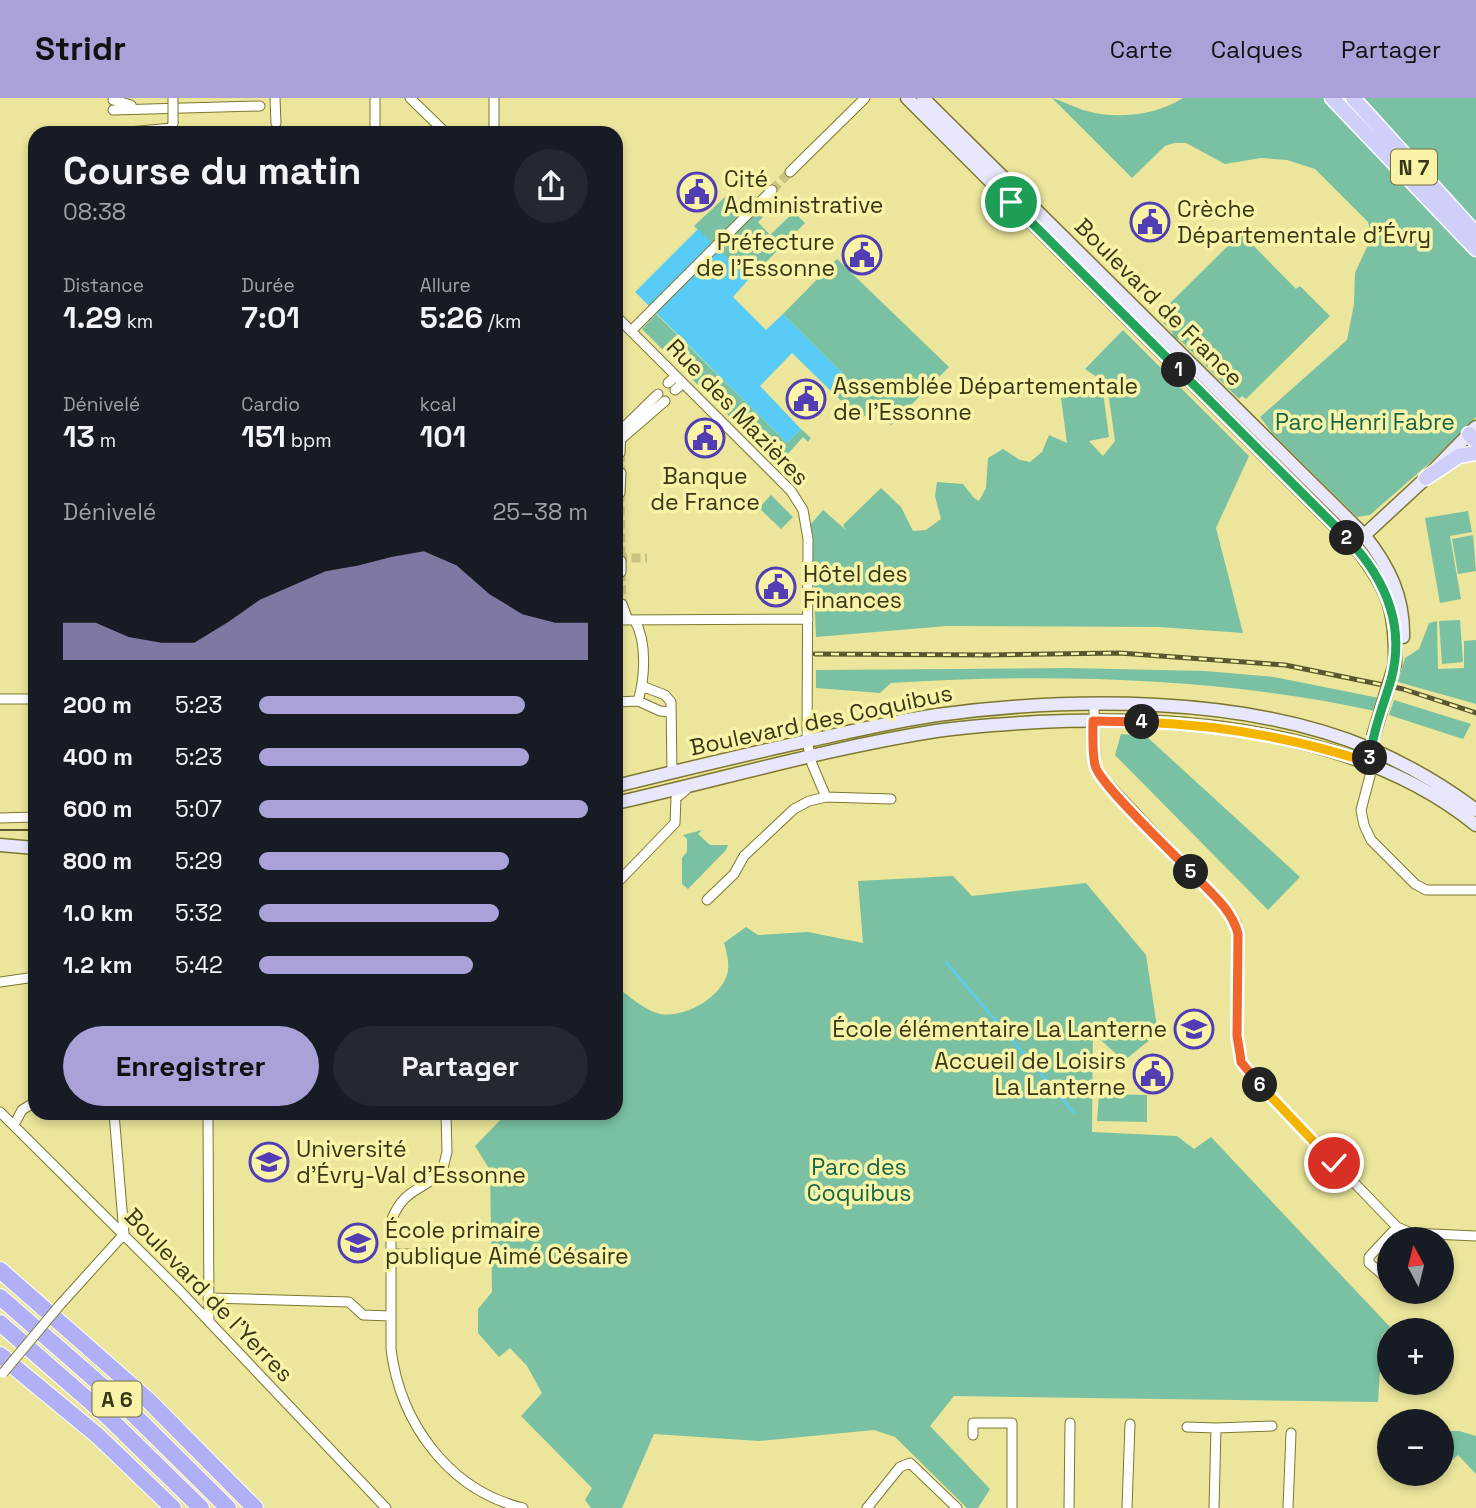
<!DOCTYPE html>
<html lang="fr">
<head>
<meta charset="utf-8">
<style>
  :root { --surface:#171b24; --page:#242831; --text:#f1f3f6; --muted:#9ea1a6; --accent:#a9a1d8 }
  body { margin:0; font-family:"Space Grotesk",sans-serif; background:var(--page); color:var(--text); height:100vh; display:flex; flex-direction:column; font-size:26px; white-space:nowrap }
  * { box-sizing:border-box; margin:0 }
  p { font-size:23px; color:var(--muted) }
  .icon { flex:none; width:38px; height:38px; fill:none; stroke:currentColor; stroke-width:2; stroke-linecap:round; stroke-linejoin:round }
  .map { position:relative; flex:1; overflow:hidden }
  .drawer { position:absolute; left:28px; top:28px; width:595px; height:994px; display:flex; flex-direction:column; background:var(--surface); border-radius:21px; box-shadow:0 4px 10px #0003 }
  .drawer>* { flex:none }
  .needle { width:46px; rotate:353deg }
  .fabs { position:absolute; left:1377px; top:1129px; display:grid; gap:14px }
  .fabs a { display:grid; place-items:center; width:77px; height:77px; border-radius:50%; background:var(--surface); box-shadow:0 4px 10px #0003; font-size:35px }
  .pin { position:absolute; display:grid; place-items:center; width:60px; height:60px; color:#fff; margin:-30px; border:4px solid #fff; border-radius:50%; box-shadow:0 2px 7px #0007 }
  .km { position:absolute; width:35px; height:35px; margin:-18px; border-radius:50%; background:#222; color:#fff; font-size:19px; line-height:35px; text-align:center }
  .round { display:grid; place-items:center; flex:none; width:74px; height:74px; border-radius:37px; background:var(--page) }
  .overview { display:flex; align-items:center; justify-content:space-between; height:119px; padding:0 35px }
  h1 { font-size:38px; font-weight:700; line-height:52px }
  .stats { display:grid; grid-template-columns:repeat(3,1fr); gap:10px; height:119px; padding:7px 35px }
  .stats div { display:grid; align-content:center }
  .stats b { font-size:30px; font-weight:700 }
  .stats small { font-size:19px; font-weight:400 }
  .stats p { font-size:19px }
  .chart { height:196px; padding:14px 35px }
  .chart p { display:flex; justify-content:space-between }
  .chart svg { width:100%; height:126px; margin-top:7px; fill:var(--accent); opacity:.7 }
  .primary-button { display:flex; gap:14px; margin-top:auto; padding:14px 35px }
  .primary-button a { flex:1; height:80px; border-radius:42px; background:var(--accent); color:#111; font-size:28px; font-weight:700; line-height:80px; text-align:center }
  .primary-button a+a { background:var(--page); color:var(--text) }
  ul { padding:0 35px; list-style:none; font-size:23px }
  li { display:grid; grid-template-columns:112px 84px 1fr; align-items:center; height:52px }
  li i { height:18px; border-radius:9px; background:var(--accent) }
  header { display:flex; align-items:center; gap:42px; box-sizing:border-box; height:98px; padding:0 35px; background:var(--accent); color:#111 }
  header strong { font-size:33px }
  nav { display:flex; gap:38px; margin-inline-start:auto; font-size:24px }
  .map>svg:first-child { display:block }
  .green { fill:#79c1a2 }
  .water { fill:#58ccf6 }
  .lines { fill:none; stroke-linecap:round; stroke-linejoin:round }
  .stream { stroke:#58ccf6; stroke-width:2.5 }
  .street-tunnel { stroke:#c7c381; stroke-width:9; stroke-dasharray:9 4.5; stroke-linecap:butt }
  .street-casing { stroke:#7d782e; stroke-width:11 }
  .secondary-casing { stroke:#7d782e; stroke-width:15 }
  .primary-casing { stroke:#fff; stroke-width:17 }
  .highway-casing { stroke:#fff; stroke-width:18 }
  .street { stroke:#fff; stroke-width:9 }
  .secondary { stroke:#e8e7fc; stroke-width:12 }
  .primary { stroke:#d0cffa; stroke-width:14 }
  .highway { stroke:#b1aff6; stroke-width:16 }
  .tram { stroke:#5a5730; stroke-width:2 }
  .rail-casing { stroke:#5a5730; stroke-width:5 }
  .rail { stroke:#f8f3a7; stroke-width:2.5; stroke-dasharray:8; stroke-linecap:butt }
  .street-bridge-casing { stroke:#7d782e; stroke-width:11; stroke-linecap:butt }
  .secondary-bridge-casing { stroke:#7d782e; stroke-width:15; stroke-linecap:butt }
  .street-bridge { stroke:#fff; stroke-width:9 }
  .secondary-bridge { stroke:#e8e7fc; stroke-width:12 }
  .split-1-casing { stroke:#fff; stroke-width:14 }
  .split-2-casing { stroke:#fff; stroke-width:14 }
  .split-3-casing { stroke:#fff; stroke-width:14 }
  .split-4-casing { stroke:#fff; stroke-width:14 }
  .split-5-casing { stroke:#fff; stroke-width:14 }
  .split-6-casing { stroke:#fff; stroke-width:14 }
  .split-7-casing { stroke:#fff; stroke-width:14 }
  .split-1 { stroke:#22a559; stroke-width:9 }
  .split-2 { stroke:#22a559; stroke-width:9 }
  .split-3 { stroke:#22a559; stroke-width:9 }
  .split-4 { stroke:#f5b400; stroke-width:9 }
  .split-5 { stroke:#f0652b; stroke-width:9 }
  .split-6 { stroke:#f0652b; stroke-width:9 }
  .split-7 { stroke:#f5b400; stroke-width:9 }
  .labels { text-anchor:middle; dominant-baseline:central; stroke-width:7; stroke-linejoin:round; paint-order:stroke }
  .shield { fill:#f8f3a7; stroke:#726f42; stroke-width:2 }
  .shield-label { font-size:21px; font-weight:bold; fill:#383617 }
  .poi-label { font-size:23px; fill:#383617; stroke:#f8f3a7; text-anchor:start }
  .street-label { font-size:23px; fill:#383617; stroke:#f8f3a7 }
  .park-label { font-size:23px; fill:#12664a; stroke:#f8f3a7 }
</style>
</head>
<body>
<header>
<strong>Stridr</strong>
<nav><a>Carte</a><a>Calques</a><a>Partager</a></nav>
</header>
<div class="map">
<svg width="1476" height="1410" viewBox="0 0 1476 1410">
  <rect width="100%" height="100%" fill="#ebe69b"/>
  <path class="green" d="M1052 0C1062 3 1072 8 1083 12 1114 22 1155 18 1183 0H1476V319L1434 361 1370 417 1357 419 1272 335 1260 319 1347 242 1354 206 1355 175 1372 138 1368 124 1315 71 1287 62 1261 60 1225 66 1186 45H1174L1165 48 1132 80Z
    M752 94 757 100 712 146 694 128 725 99 737 110Z
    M764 106 770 112 758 124 770 137 794 114 805 125 748 182 718 152Z
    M1241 135 1296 191 1300 188 1330 218 1246 301 1242 298 1239 301 1180 242 1174 240 1172 234 1157 218Z
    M837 161 949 269 891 327 874 312 860 321 834 296 848 281 783 216Z
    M656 216 787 345 801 331 811 340 808 344 803 339 778 367 642 231Z
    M1123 232 1249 358 1216 430 1243 535 1159 529 947 528 816 539 811 426 823 412 846 432 843 427 881 390 901 409 913 433 926 432 941 421 935 398 937 384 963 386 974 400 979 403 986 390 988 360 1003 351 1020 362 1030 364 1042 354 1049 337 1067 345 1061 300 1103 294 1109 339 1089 343 1103 358 1115 343 1107 286 1085 271Z
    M771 397 793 419 781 431 759 410Z
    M1468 413 1472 434 1450 438 1461 501 1440 505 1425 420Z
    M1473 437 1476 473 1458 476 1452 441Z
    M1460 522 1463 564 1442 566 1439 523Z
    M1437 523 1438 571 1464 570V543L1476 542V606L1398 584 1405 560 1419 551 1429 525Z
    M1069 570 1205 573 1274 579 1379 600 1375 613C1219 579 1050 575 891 585L880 595 816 590V572Z
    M1394 602 1471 626 1463 641 1389 617Z
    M1121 636 1146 638 1300 779 1268 812 1115 657Z
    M702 732 698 736 710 747H728L726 752 688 791 682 786V760L687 754V741L683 737Z
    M953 778 972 798 1086 785 1146 857 1158 935 1124 963 1093 935 1092 1034 1177 1038 1194 1051 1211 1039 1390 1229 1382 1238 1378 1304 954 1298 930 1328 990 1391 978 1410H967L895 1339 874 1332 759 1343 654 1336 622 1410H591L585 1402 592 1390 521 1318 542 1295 527 1268 510 1250 499 1259 478 1235V1211L492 1194 490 1072 475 1048 507 1015H616V902L623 894C634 902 647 913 660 916 684 920 719 901 727 877 730 867 727 855 724 845L746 829 758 837 808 834 863 845 858 783Z
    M1099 996 1147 997V1024L1097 1023Z
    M1442 1333H1459L1476 1338V1376L1458 1357 1442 1371Z"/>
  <path class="water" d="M698 131 748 182 733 199 766 232 783 216 848 281 834 296 792 255 760 288 801 331 787 345 635 194Z"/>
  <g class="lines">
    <path class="stream" d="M946 864 1074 1015"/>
    <path class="street-tunnel" d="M772 92 790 74
      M620 355 621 375
      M620 395 621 463
      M618 460H647
      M621 474 622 506"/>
    <defs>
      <path id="street" d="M275 0 276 25
        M410 0 446 35
        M494 0V35
        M113 2 131 7
        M113 12 260 8
        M118 35 172 30 173 25
        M375 35V0
        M790 74 865 0
        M616 218 791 393 803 412 808 441 807 643 812 666 826 699
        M635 229 772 92
        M668 285 676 278
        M675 292 683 285
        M621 341 665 303
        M620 355 621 332 658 296
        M620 395 621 375
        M621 463V474
        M622 506 628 522
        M616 522 808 521
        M635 523C647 544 645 580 638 603
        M642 588 665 597 671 604 672 674
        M0 601H35
        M616 604 638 603 660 613 671 614
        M1094 607 1095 668 1099 676 1228 813 1236 825 1238 837 1237 938 1242 964 1251 978 1397 1129 1411 1135 1476 1138
        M1370 665V678L1361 712 1364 727 1371 742 1415 786 1426 792H1476
        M0 720 35 719
        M616 786 675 725 676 700 686 692
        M707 802 734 776 744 758 794 711 809 703 826 699 891 701
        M0 884 35 879
        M0 1014 180 1193 386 1410
        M114 1015 124 1136
        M208 1015 209 1224
        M446 1015 447 1054 442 1074C420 1094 404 1090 391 1123V1251C400 1324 448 1392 523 1410
        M14 1027 22 1012 35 1004
        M390 1156H424
        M1390 1183 1369 1165V1159L1397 1129
        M208 1200 349 1204 363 1217 391 1218
        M59 1208 124 1136
        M1187 1329 1216 1330
        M973 1337V1325H1012V1410
        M867 1410 900 1369 910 1365 957 1410
        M1069 1410 1070 1325
        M1127 1410 1130 1326
        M1214 1410 1216 1330 1272 1328
        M1288 1410 1291 1335"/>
      <path id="secondary" d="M907 0 1354 447C1388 491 1396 510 1395 566
        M923 0 1364 437C1389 468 1404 499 1403 539
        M1359 442 1426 380 1476 329
        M616 688C681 672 746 656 812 642 853 633 895 623 937 617 1071 599 1244 597 1371 651 1408 667 1444 688 1476 712
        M616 705C723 681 828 650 936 633 969 628 1003 626 1037 624 1182 617 1359 632 1476 727
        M0 747 35 750"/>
      <path id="primary" d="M1332 0 1476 151
        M1353 0 1476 136
        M1469 336 1476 343
        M1426 380 1459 358 1476 355"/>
      <path id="highway" d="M0 1172 147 1301 255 1410
        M0 1199 124 1307 228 1410
        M0 1225 110 1321 201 1410
        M0 1257 98 1338 173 1410"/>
    </defs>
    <use href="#street" class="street-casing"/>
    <use href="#secondary" class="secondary-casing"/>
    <use href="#primary" class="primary-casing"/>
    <use href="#highway" class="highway-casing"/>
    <use href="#street" class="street"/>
    <use href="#secondary" class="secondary"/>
    <use href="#primary" class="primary"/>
    <use href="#highway" class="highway"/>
    <path class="tram" d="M0 732H35"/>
    <defs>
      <path id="rail" d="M815 556 990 557 1119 555 1285 567 1403 591 1476 615"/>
    </defs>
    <use href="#rail" class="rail-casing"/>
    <use href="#rail" class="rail"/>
    <defs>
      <path id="street-bridge" d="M173 25V0
        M3 1275 59 1208"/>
      <path id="secondary-bridge" d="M1373 639 1395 566"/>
    </defs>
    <use href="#street-bridge" class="street-bridge-casing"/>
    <use href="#secondary-bridge" class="secondary-bridge-casing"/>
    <use href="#street-bridge" class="street-bridge"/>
    <use href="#secondary-bridge" class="secondary-bridge"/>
  </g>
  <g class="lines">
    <defs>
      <path id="split-1" d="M1011 104 1179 272"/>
      <path id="split-2" d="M1179 272 1347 440"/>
      <path id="split-3" d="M1347 440C1384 479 1406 527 1391 582 1383 608 1373 633 1370 660"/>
      <path id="split-4" d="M1142 624C1220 627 1296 640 1370 665V660"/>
      <path id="split-5" d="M1142 624 1093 623C1093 637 1092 654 1095 667 1098 685 1174 756 1191 774"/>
      <path id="split-6" d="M1191 774C1209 793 1232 811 1238 836L1237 938 1240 956 1241 964 1260 987"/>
      <path id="split-7" d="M1260 987 1334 1065"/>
    </defs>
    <use href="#split-1" class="split-1-casing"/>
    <use href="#split-2" class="split-2-casing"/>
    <use href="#split-3" class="split-3-casing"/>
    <use href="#split-4" class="split-4-casing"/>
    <use href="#split-5" class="split-5-casing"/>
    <use href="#split-6" class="split-6-casing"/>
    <use href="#split-7" class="split-7-casing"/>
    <use href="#split-1" class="split-1"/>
    <use href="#split-2" class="split-2"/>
    <use href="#split-3" class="split-3"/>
    <use href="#split-4" class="split-4"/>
    <use href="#split-5" class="split-5"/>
    <use href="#split-6" class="split-6"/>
    <use href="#split-7" class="split-7"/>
  </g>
  <defs>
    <symbol id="civic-ring" viewBox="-11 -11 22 22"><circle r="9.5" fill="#f8f3a7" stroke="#523db4" stroke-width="1.5"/><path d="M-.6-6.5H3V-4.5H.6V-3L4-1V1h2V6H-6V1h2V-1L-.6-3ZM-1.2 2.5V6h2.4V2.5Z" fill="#523db4"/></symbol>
    <symbol id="school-ring" viewBox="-11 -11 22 22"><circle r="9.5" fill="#f8f3a7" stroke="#523db4" stroke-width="1.5"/><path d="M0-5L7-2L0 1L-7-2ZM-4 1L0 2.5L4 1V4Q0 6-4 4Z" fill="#523db4"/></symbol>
    <symbol id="university-ring" viewBox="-11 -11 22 22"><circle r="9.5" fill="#f8f3a7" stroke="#523db4" stroke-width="1.5"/><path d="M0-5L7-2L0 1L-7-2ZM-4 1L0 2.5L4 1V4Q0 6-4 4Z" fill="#523db4"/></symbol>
  </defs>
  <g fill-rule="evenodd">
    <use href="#civic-ring" x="675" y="72" width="44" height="44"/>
    <use href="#civic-ring" x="1128" y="102" width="44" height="44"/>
    <use href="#civic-ring" x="840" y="135" width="44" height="44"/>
    <use href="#civic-ring" x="784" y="279" width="44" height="44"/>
    <use href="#civic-ring" x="683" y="318" width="44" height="44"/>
    <use href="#civic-ring" x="754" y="467" width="44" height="44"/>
    <use href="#school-ring" x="1172" y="909" width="44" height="44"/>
    <use href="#civic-ring" x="1131" y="954" width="44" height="44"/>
    <use href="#university-ring" x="247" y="1042" width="44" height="44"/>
    <use href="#school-ring" x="336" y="1123" width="44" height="44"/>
  </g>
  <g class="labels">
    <g class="shield">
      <rect x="1391" y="51.5" width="46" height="35" rx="5"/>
      <rect x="92.5" y="1283.5" width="49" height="35" rx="5"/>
    </g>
    <g class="shield-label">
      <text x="1414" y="69">N 7</text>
      <text x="117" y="1301">A 6</text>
    </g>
    <g class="poi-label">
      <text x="724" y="81">Cité<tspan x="724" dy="26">Administrative</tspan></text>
      <text x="1177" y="111">Crèche<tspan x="1177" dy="26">Départementale d'Évry</tspan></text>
      <text x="835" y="144" text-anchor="end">Préfecture<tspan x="835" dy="26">de l'Essonne</tspan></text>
      <text x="833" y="288">Assemblée Départementale<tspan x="833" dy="26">de l'Essonne</tspan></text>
      <text x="705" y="378" text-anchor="middle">Banque<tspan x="705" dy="26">de France</tspan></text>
      <text x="803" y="476">Hôtel des<tspan x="803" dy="26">Finances</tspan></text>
      <text x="1167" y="931" text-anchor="end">École élémentaire La Lanterne</text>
      <text x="1126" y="963" text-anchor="end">Accueil de Loisirs<tspan x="1126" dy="26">La Lanterne</tspan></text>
      <text x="296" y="1051">Université<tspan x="296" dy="26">d'Évry-Val d'Essonne</tspan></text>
      <text x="385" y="1132">École primaire<tspan x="385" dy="26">publique Aimé Césaire</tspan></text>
    </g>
    <g class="street-label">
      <text transform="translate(1159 204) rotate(45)">Boulevard de France</text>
      <text transform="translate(738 314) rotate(46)">Rue des Mazières</text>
      <text transform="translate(821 622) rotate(-12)">Boulevard des Coquibus</text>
      <text transform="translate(209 1197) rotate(46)">Boulevard de l'Yerres</text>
    </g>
    <g class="park-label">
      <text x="1365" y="324">Parc Henri Fabre</text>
      <text x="859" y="1069">Parc des<tspan x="859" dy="26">Coquibus</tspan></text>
    </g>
  </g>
</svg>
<div class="fabs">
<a><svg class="needle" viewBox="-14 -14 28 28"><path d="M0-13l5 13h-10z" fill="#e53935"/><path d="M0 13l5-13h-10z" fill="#9ea1a6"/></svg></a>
<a>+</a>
<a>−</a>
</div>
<div class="pin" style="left:1011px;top:104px;background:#1e9e55"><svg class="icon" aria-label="arrive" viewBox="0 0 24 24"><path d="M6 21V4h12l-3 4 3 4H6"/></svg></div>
<div class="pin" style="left:1334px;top:1065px;background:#d93025"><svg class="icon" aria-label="check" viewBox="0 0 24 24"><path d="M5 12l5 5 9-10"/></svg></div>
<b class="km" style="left:1179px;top:272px">1</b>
<b class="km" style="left:1347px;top:440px">2</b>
<b class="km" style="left:1370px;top:660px">3</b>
<b class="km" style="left:1142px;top:624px">4</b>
<b class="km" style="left:1191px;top:774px">5</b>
<b class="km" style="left:1260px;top:987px">6</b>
<section class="drawer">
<div class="overview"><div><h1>Course du matin</h1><p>08:38</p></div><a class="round"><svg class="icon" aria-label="share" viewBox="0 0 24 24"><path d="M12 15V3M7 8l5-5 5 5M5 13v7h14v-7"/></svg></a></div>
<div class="stats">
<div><p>Distance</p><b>1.29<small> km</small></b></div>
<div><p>Durée</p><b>7:01</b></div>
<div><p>Allure</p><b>5:26<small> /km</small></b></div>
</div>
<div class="stats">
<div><p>Dénivelé</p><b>13<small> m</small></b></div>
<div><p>Cardio</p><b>151<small> bpm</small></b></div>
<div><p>kcal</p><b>101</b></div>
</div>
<div class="chart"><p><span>Dénivelé</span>25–38 m</p>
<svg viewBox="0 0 160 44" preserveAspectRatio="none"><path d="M0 44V31L10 31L20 36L30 38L40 38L50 31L60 23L70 18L80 13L90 11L100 8L110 6L120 11L130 21L140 28L150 31L160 31V44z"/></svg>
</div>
<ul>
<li><b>200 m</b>5:23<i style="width:81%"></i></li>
<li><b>400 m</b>5:23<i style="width:82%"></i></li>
<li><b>600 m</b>5:07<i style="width:100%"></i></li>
<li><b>800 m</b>5:29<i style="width:76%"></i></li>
<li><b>1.0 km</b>5:32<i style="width:73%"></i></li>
<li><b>1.2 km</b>5:42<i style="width:65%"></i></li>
</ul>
<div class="primary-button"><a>Enregistrer</a><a>Partager</a></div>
</section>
</div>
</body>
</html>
